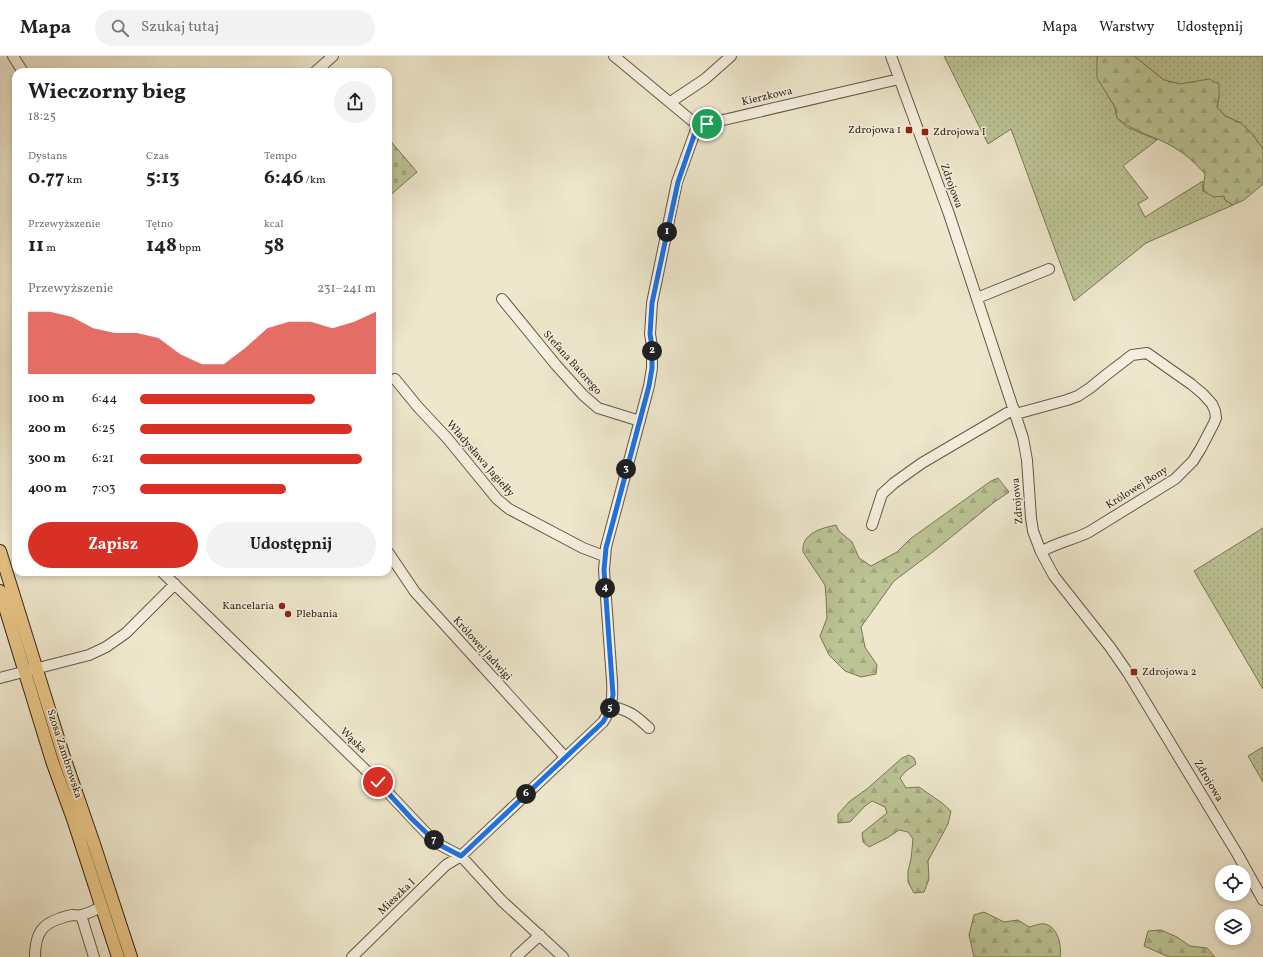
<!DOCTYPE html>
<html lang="pl">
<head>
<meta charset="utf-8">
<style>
  :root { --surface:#fff; --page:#f2f2f2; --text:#202124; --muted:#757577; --line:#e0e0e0; --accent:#d93025 }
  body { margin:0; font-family:Vollkorn,serif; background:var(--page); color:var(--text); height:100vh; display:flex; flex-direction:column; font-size:15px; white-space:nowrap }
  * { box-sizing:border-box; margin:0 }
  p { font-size:13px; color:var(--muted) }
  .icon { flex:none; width:22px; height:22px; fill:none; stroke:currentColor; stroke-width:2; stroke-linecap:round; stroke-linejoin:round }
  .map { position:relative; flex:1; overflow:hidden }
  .side { position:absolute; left:12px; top:12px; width:380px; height:508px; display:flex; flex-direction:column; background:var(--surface); border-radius:12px; box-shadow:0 2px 6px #0003 }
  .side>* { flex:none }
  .fabs { position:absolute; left:1215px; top:809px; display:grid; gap:8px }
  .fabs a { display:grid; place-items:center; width:36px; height:36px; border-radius:50%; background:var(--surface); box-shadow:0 2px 6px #0003; font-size:20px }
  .pin { position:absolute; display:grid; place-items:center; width:34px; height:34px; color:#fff; margin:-17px; border:2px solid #fff; border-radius:50%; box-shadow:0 1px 4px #0007 }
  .km { position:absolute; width:20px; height:20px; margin:-10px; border-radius:50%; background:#222; color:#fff; font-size:11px; line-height:20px; text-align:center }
  .round { display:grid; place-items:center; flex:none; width:42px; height:42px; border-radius:21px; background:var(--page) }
  .overview { display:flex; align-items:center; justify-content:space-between; height:68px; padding:0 16px }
  h1 { font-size:22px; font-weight:700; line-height:30px }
  .metrics { display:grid; grid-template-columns:repeat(3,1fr); gap:6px; height:68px; padding:4px 16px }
  .metrics div { display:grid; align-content:center }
  .metrics b { font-size:20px; font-weight:700 }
  .metrics small { font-size:11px; font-weight:400 }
  .metrics p { font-size:11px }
  .chart { height:112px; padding:8px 16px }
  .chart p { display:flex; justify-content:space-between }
  .chart svg { width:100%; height:72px; margin-top:4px; fill:var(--accent); opacity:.7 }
  .action { display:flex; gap:8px; margin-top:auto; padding:8px 16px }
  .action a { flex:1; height:46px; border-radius:24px; background:var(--accent); color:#fff; font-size:16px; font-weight:700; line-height:46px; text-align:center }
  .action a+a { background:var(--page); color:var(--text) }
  ul { padding:0 16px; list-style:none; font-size:13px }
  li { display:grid; grid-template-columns:64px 48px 1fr; align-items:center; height:30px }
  li i { height:10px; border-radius:5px; background:var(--accent) }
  header { display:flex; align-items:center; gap:24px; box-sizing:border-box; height:56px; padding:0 20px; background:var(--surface); border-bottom:1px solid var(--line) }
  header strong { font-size:19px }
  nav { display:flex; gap:22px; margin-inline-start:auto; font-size:14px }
  .search { width:280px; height:36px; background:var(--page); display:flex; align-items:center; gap:10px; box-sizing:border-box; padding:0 14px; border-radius:22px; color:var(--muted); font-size:15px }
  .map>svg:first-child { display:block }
  .grass { fill:url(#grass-dots); stroke:#7b7658 }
  .forest { fill:url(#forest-firs); stroke:#7b7658 }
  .cemetery { fill:url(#cemetery-stones); stroke:#7b7658 }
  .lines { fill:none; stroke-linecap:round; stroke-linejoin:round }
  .minor-casing { stroke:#675847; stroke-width:12 }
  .major-casing { stroke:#3a291b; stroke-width:14 }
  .minor { stroke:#f4efde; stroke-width:10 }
  .major { stroke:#e7c486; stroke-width:12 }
  .route-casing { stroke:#fff; stroke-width:8 }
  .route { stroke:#1a73e8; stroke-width:5 }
  .poi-dot { fill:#8f2418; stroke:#f4efde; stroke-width:1.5 }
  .labels { text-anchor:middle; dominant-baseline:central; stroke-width:3; stroke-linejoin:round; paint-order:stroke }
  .street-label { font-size:11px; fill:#3a291b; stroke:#f4efde }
  .poi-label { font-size:11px; fill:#3a291b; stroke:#f4efde; text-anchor:start }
</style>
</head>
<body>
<header>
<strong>Mapa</strong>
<div class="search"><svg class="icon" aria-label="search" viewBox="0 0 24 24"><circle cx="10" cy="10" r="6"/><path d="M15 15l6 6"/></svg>Szukaj tutaj</div>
<nav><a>Mapa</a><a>Warstwy</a><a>Udostępnij</a></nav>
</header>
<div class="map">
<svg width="1263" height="901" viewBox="0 0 1263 901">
  <defs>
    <pattern id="grass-dots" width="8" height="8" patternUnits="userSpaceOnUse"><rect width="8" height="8" fill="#bcc495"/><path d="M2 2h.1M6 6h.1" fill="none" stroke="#a2a880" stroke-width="1.8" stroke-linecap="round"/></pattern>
    <pattern id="forest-firs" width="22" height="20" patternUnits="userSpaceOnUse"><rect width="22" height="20" fill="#bcc495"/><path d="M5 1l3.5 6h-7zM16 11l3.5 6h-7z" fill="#a2a880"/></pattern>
    <pattern id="cemetery-stones" width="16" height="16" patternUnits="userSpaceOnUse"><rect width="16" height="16" fill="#bcc495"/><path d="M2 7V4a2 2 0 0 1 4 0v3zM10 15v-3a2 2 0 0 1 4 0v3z" fill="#a2a880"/></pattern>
  </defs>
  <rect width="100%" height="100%" fill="#eee7cc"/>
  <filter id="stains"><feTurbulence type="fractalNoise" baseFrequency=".005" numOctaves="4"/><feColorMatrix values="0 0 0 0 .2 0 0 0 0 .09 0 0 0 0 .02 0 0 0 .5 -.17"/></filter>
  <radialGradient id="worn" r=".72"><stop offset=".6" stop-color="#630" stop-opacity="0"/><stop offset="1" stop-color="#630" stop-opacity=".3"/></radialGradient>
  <path class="grass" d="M944 0H1098L1097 3 1107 38 1115 51 1117 62 1127 71 1157 84 1123 110 1148 142 1138 148 1145 161 1203 125V135L1224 140 1225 144 1233 149 1146 187 1074 245 1011 73 988 88Z
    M1134 0H1263V93L1253 79 1241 67 1225 60 1217 51 1219 40 1164 24Z
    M1263 472V633L1194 515Z
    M1263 691V726L1248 700Z"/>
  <path class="forest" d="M1098 0H1134L1164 24 1180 28 1209 23 1219 28V40L1217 51 1225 60 1241 67 1253 79 1263 93V128L1244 144 1233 149 1225 144 1224 140 1214 141 1203 135 1205 118C1196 108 1187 99 1175 92 1156 80 1135 77 1117 62L1115 51 1097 22V3Z
    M998 422 1009 436 993 447 934 495 894 525 861 571 865 591 877 609 876 618 861 621 845 615 829 599 820 580 827 562 826 541 825 529 803 496C801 477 822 472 836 469L839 475 852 486 859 502 871 510 897 496 910 483 991 425Z
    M909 699 914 702 916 708 906 715 900 722 906 732 919 731 942 747 951 755 948 768 928 805 929 823 924 836 914 837 908 826V815L911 803 913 783 908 776 899 774 887 782 869 791 863 786 862 777 887 757 885 751 872 745 865 750 850 766 838 767V758L850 745 867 733 902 702Z
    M984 856 1004 866 1018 864 1029 871C1034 870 1040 867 1045 868 1058 871 1062 890 1060 901H974L969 879 974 859Z
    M1161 874 1177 881 1190 890 1207 892 1215 901H1169L1144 890 1148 875Z"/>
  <path class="cemetery" d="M388 82 417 116 388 141Z"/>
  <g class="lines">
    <defs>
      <path id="minor" d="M13 0 23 16
        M614 0 691 64 698 68 702 69 899 23
        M891 0 949 158 1023 382 1027 404 1031 462 1033 475 1041 496 1054 520 1110 591 1128 617 1238 799 1263 844
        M315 16 333 0
        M671 47 675 43 705 23 731 0
        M977 242 1049 213
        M502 243 556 309 583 339 598 352 640 365
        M395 323 418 351 447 382 497 443 509 453 583 492 604 500
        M1016 358 1067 344 1078 340 1090 332 1106 319 1132 299 1147 297 1191 328 1203 338 1212 348 1215 355 1216 362 1214 367 1201 392 1193 405 1175 423 1089 476C1073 484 1055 487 1041 496
        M872 469 882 438 894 427 922 407 1014 353
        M388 496 415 536 565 701
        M162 516 378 726 430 781 438 788 461 800 502 845 563 901
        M0 622 89 599 106 591 126 577 175 528
        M611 650C630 655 635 659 649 672
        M81 859 94 901
        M35 901C35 873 45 865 72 859 75 859 78 860 81 859 88 858 96 853 102 851
        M352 901 446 809 461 800 603 666C612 653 613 641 612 625L604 514 606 491 649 330 652 312V290L650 278 652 247 677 126 698 68
        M516 901 540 879"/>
      <path id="major" d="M0 495 64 701 94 788 131 901
        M0 535 52 705 73 763 118 901"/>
    </defs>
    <use href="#minor" class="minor-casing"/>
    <use href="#major" class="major-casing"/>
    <use href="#minor" class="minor"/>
    <use href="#major" class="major"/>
  </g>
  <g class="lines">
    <defs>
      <path id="route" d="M378 726 412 763 438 788 461 800 603 666C609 657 611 649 613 639L604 514 606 492 649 330 652 312V290L650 278 652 247 678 126 698 68H707"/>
    </defs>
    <use href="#route" class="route-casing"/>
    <use href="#route" class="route"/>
  </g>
  <g class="poi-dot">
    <rect x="905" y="70" width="8" height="8" rx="2"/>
    <rect x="921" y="72" width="8" height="8" rx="2"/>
    <circle cx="282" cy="550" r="4"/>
    <circle cx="288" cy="558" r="4"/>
    <rect x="1130" y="612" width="8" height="8" rx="2"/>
  </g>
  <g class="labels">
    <g class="street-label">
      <text transform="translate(767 41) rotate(-13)">Kierzkowa</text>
      <text transform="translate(951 130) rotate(70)">Zdrojowa</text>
      <text transform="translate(572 307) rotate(48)">Stefana Batorego</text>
      <text transform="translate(480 403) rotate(49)">Władysława Jagiełły</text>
      <text transform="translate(1137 432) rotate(-32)">Królowej Bony</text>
      <text transform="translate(1018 445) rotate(-95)">Zdrojowa</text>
      <text transform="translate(482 593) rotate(48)">Królowej Jadwigi</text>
      <text transform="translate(353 685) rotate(44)">Wąska</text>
      <text transform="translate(64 698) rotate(72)">Szosa Zambrowska</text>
      <text transform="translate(1208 725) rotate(59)">Zdrojowa</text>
      <text transform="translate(397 841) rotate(-44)">Mieszka I</text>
    </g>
    <g class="poi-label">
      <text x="901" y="74" text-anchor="end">Zdrojowa 1</text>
      <text x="933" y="76">Zdrojowa I</text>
      <text x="274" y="550" text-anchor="end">Kancelaria</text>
      <text x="296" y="558">Plebania</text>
      <text x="1142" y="616">Zdrojowa 2</text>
    </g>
  </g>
  <rect width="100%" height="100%" filter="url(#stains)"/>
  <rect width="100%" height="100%" fill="url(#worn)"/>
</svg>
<div class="fabs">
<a><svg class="icon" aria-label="locate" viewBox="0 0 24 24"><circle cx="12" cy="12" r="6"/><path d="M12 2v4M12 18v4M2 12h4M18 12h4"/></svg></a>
<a><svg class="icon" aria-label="layers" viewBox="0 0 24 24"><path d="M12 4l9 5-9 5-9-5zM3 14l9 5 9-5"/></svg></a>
</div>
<div class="pin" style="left:707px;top:68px;background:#1e9e55"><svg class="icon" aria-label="arrive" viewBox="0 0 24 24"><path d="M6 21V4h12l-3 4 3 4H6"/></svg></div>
<div class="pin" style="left:378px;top:726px;background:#d93025"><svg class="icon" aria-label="check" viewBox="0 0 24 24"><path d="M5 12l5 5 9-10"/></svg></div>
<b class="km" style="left:667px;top:176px">1</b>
<b class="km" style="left:652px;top:295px">2</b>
<b class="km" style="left:626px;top:413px">3</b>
<b class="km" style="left:605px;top:532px">4</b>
<b class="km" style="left:610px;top:652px">5</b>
<b class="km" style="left:526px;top:738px">6</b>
<b class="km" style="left:434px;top:784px">7</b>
<section class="side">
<div class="overview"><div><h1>Wieczorny bieg</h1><p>18:25</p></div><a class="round"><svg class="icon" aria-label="share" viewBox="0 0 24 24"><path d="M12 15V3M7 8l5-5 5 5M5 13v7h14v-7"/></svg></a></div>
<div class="metrics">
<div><p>Dystans</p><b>0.77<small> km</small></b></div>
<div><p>Czas</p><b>5:13</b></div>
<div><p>Tempo</p><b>6:46<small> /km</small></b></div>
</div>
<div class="metrics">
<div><p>Przewyższenie</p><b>11<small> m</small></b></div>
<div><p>Tętno</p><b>148<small> bpm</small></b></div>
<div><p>kcal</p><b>58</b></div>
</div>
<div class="chart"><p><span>Przewyższenie</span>231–241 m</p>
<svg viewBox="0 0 160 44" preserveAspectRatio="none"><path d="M0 44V6L10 6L20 9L30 16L40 19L50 19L60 22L70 32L80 38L90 38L100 28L110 16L120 12L130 12L140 16L150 12L160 6V44z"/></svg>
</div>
<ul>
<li><b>100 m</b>6:44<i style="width:74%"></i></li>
<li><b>200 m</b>6:25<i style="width:90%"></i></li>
<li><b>300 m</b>6:21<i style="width:94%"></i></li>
<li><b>400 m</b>7:03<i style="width:62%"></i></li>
</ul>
<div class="action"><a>Zapisz</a><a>Udostępnij</a></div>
</section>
</div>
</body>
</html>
